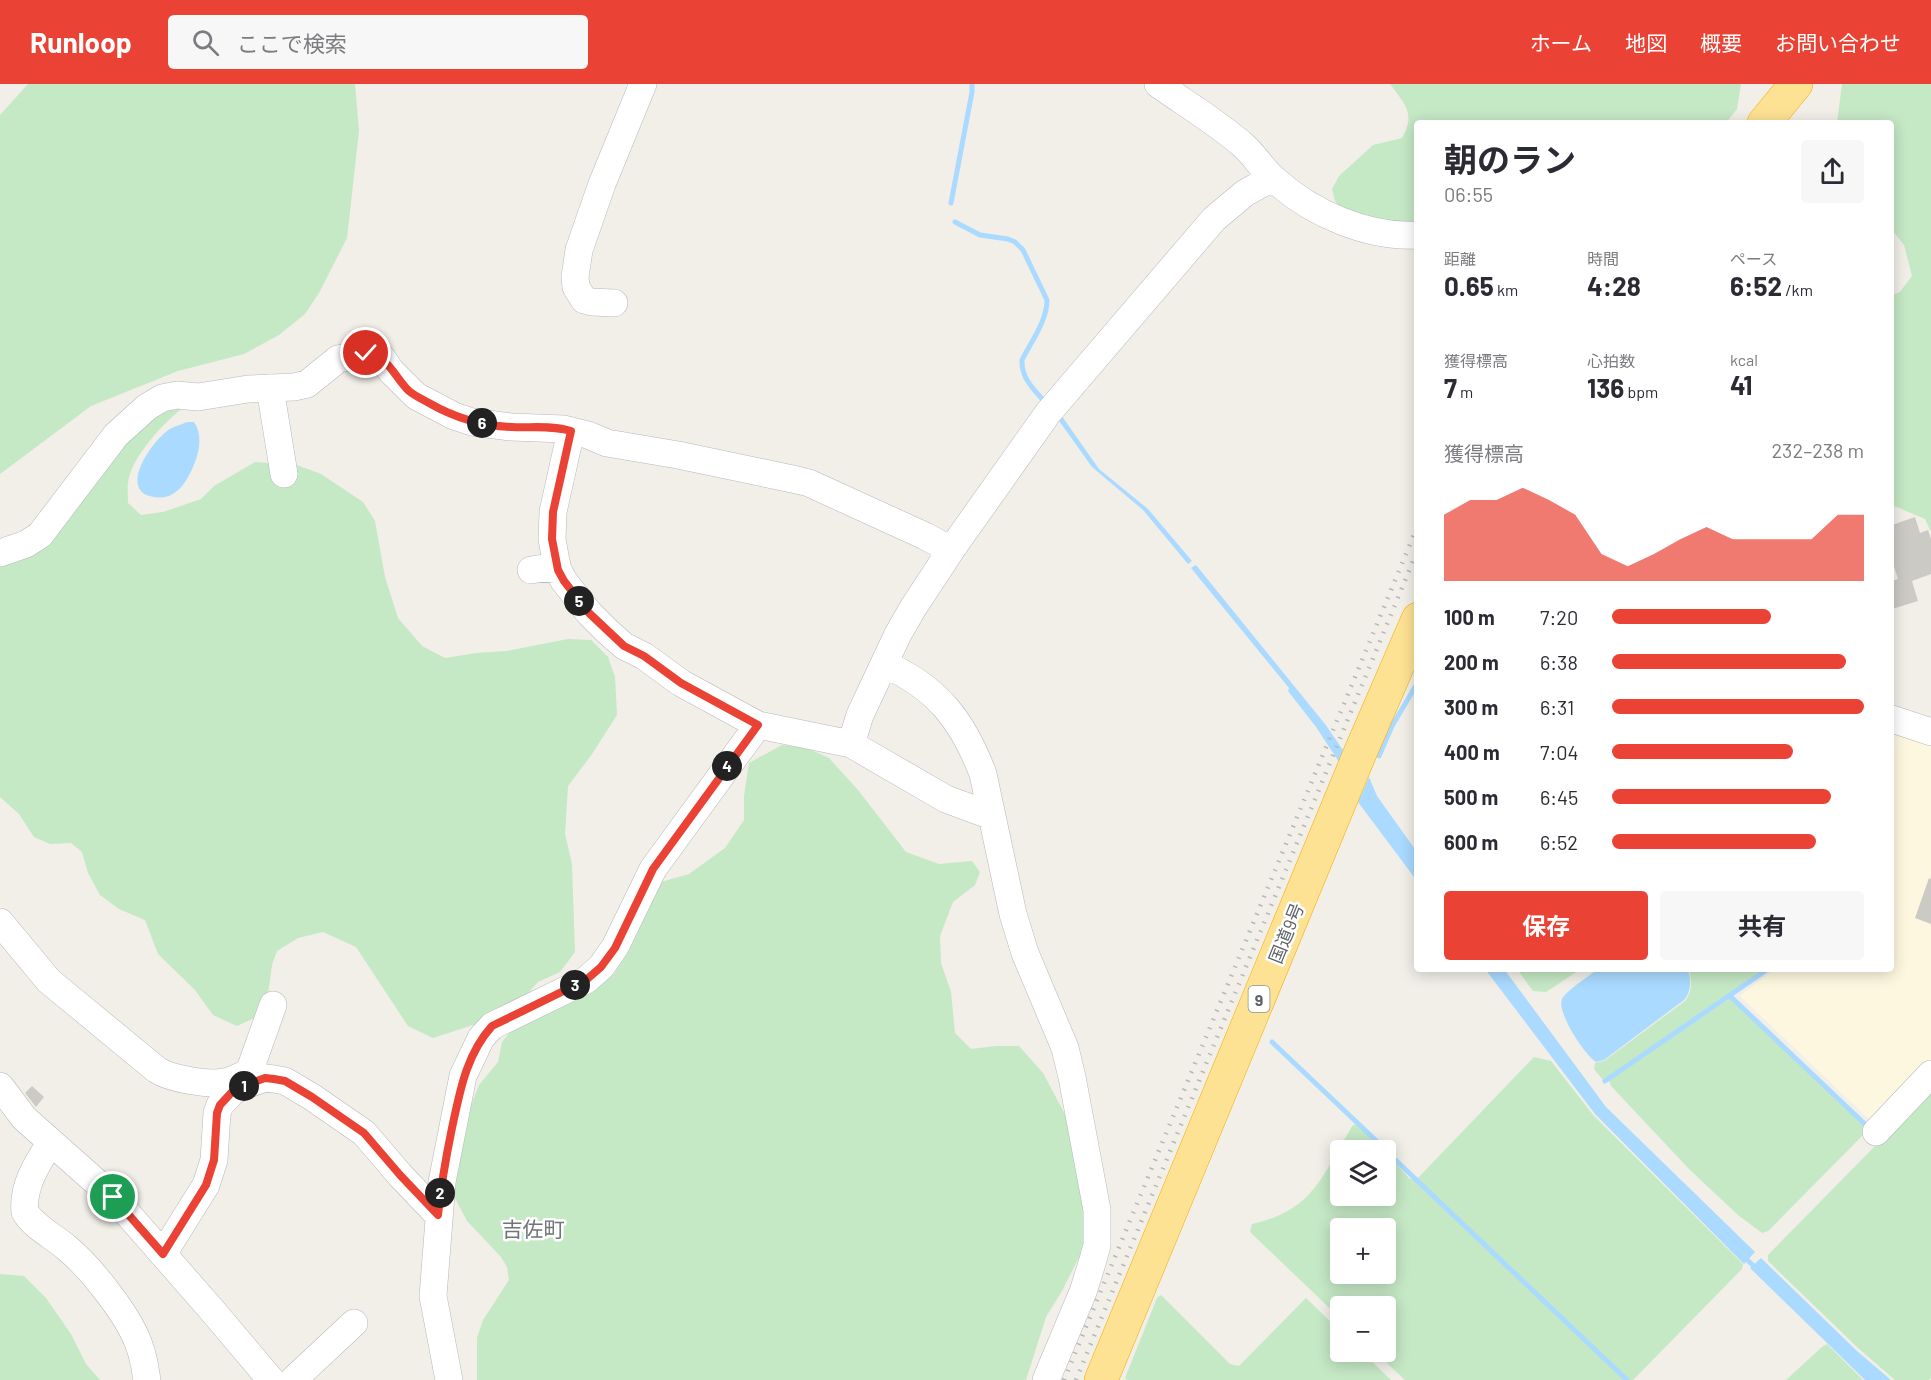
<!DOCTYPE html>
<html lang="ja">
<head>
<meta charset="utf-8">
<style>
  :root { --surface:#fff; --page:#f7f7f7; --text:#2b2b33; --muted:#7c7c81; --accent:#ea4335 }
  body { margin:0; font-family:Barlow,"Noto Sans JP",sans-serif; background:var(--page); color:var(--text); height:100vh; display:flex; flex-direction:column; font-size:22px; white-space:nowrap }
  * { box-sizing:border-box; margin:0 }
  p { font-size:20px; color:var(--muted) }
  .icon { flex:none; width:33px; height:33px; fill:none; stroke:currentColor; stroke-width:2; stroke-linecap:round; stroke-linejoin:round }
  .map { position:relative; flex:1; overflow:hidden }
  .side { position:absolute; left:1414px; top:36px; width:480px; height:852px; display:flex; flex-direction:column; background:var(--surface); border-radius:6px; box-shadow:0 3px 15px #0003 }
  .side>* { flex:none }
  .tools { position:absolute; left:1330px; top:1056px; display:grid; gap:12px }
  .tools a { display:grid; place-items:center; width:66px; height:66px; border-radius:6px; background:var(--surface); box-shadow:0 3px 15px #0003; font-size:30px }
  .pin { position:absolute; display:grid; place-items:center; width:51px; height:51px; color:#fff; margin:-26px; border:3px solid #fff; border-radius:50%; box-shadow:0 2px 6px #0007 }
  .km { position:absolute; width:30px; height:30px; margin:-15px; border-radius:50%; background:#222; color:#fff; font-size:16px; line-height:30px; text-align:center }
  .round { display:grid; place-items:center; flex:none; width:63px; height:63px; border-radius:6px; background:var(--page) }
  .headline { display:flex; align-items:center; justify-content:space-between; height:102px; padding:0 30px }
  h1 { font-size:33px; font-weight:700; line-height:45px }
  .stats { display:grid; grid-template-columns:repeat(3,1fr); gap:9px; height:102px; padding:6px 30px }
  .stats div { display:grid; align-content:center }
  .stats b { font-size:26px; font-weight:700 }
  .stats small { font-size:16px; font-weight:400 }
  .stats p { font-size:16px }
  .chart { height:168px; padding:12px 30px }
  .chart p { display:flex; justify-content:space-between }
  .chart svg { width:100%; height:108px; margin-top:6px; fill:var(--accent); opacity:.7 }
  .button { display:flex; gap:12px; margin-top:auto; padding:12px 30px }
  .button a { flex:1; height:69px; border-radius:6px; background:var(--accent); color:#fff; font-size:24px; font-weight:700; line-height:69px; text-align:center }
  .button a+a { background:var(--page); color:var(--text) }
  ul { padding:0 30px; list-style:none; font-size:20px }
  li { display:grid; grid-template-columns:96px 72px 1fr; align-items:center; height:45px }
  li i { height:15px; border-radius:8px; background:var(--accent) }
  header { display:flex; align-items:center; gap:36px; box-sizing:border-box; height:84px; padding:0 30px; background:var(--accent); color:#fff }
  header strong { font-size:28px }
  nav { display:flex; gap:33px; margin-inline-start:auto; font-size:21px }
  .search { width:420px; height:54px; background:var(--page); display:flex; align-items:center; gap:15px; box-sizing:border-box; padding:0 21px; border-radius:6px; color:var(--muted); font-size:22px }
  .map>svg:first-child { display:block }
  .commercial { fill:#fef7e0 }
  .green { fill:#c5e8c5; fill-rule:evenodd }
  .water { fill:#aadaff }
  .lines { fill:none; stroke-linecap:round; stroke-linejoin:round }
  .stream { stroke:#aadaff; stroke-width:5 }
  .building { fill:#cccac5 }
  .minor-casing { stroke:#b5b8bc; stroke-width:28 }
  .highway-casing { stroke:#f9ab00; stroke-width:34 }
  .minor { stroke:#fff; stroke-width:27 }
  .highway { stroke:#fde293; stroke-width:33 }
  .rail { stroke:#b6b7b8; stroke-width:4.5; stroke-dasharray:1.5 8; stroke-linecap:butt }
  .route-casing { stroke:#fff; stroke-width:12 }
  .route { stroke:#ea4335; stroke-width:8 }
  .labels { text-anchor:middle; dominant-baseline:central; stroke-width:5; stroke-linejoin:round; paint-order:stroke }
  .shield { fill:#fff; stroke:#8f9295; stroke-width:1.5 }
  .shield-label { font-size:16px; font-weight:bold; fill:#5f6368 }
  .street-label { font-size:18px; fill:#5f6368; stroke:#fff }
  .quarter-label { font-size:21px; fill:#70757a; stroke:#fff }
</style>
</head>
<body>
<header>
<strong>Runloop</strong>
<div class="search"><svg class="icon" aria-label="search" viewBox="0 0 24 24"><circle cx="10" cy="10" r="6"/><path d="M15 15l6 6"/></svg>ここで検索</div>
<nav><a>ホーム</a><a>地図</a><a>概要</a><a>お問い合わせ</a></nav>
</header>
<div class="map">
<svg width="1931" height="1296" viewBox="0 0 1931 1296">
  <rect width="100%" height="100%" fill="#f1efe8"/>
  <path class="commercial" d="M1892 643 1931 657V980L1874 1040 1740 912 1775 885H1892Z"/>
  <path class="green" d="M28 0H355L359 47 347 154 319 209 305 230 279 251 244 270 178 287 91 322 0 390V31Z
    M1390 0H1741L1737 25 1726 39H1418L1417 145 1343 127 1335 117 1332 105 1339 92 1373 61 1402 54C1416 30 1405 20 1390 0Z
    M1842 0H1931V448L1925 435 1892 421V211L1900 208 1912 192 1904 161 1892 146V39H1837Z
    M153 323H184C164 338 131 373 128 399 127 405 128 412 128 419L141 431 163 428 201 415 214 402 255 378 297 381 321 390 363 418 375 437 385 493 398 534 422 562 445 574 476 569 507 567 568 555 591 556 608 573 615 593 617 631 592 670 568 702 565 750 572 780 575 868 560 888 538 898 518 920 479 939 433 954 408 942 356 863 323 848 298 854 277 867 272 881 268 910 259 932 237 942 213 931 195 906 158 870 145 836 119 825 100 811 88 789 82 768 71 759 50 760 34 753 19 730 0 713V476Z
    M782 661 807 664 829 674 858 706 906 768 939 780 972 777 980 788 975 801 953 818 940 852 941 879 951 908 955 949 971 965 996 962H1019L1043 989 1073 1045 1087 1119V1157L1062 1207 1046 1233 1026 1296H477V1254L483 1236 509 1196 507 1183 501 1173 467 1137 455 1114 450 1091 464 1040 479 1001 498 978 502 958 514 943 586 910 614 890 630 865 661 798 689 790 725 764 744 736V712L749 679Z
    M1517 885H1581L1546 908 1533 907Z
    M1688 885H1766L1603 996 1594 985 1595 979 1604 977 1685 917C1692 908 1693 896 1688 885Z
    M1730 914 1863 1040 1865 1049 1768 1147 1762 1149 1738 1131 1690 1086 1611 1002 1609 996Z
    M1534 973 1551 977 1594 1032 1743 1180 1742 1185 1633 1296H1405L1375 1268H1386V1222H1341V1235L1250 1148 1252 1140C1315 1126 1322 1091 1353 1041L1358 1040 1383 1066H1341V1112H1386V1069L1410 1095H1417ZM1341 1144H1386V1190H1341Z
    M1931 1005V1294L1929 1296H1895L1858 1264 1768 1177V1171Z
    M0 1190 24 1192 46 1214 71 1250 86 1280 100 1296H0Z
    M1161 1211 1230 1280 1239 1282 1306 1214 1341 1248V1268H1362L1391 1296H1127L1125 1294 1157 1214Z
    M1827 1260 1863 1296H1786L1822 1263Z"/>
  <path class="water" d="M1059 328 1099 385 1148 425 1192 477 1188 480 1143 426 1092 383 1057 334Z
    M187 338H194C202 349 200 365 195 378 188 396 177 417 154 413 150 412 144 411 141 407 128 392 154 357 166 348 171 343 180 341 187 338Z
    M1196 481 1325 640 1345 669 1341 681 1316 643 1288 607 1289 604 1191 484Z
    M1369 693 1377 712 1417 768V797L1358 718Z
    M1485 885H1504L1606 1023 1755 1168 1744 1180 1595 1030Z
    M1598 885H1687C1692 895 1691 908 1684 916L1604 976 1596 978C1585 971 1556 928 1562 915 1567 906 1589 892 1598 885Z
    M1761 1174 1857 1267 1891 1296H1865L1750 1184Z"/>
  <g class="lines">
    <path class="stream" d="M951 119 972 8V0
      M955 138 980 151 1008 155 1015 158 1023 166 1047 216C1047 237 1031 258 1022 276 1021 293 1033 305 1044 317
      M1379 672 1392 642 1418 598
      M1730 912 1869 1044
      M1272 958 1386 1066
      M1605 997 1768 885
      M1386 1067 1627 1296
      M1743 1172 1758 1186"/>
  </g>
  <path class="building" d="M1915 433 1920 449 1928 446 1931 455V490L1912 497 1918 517 1892 525V497L1898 495 1892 476V441Z
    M1929 794 1931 795V840L1915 834Z
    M32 1002 44 1013 36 1023 25 1009Z"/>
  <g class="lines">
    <defs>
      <path id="minor" d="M1158 0C1186 20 1218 39 1244 62 1255 72 1263 86 1275 96 1311 129 1368 154 1418 151
        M614 219 592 218 584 216 576 203 575 193 579 166 602 100 643 0
        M270 304 284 390
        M571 347 553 428 552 455 555 472 558 486 564 497 589 529 607 547 624 562 644 572 681 599 758 641 851 660 946 715 992 732
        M0 469 26 460 40 451 116 351 147 323 162 314 177 311 198 313 248 305 294 303 307 300 338 275 366 269H373L382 274 391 287 416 312 454 332 472 338 511 343 564 345 588 351 607 359 678 371 797 396 809 399 925 452 951 466
        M531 486 544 484 558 486
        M884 580C937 603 963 637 983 690L1013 830 1025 869 1065 964 1072 993 1097 1126V1161L1093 1176 1083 1208 1046 1296
        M1892 635 1931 648
        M851 660 860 631 898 550 913 524 951 466 1048 329 1214 135 1245 109 1272 94
        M0 838 49 897 157 986C171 995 208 1001 224 998 232 997 240 992 247 989
        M257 996 251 983 273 921
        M0 1002 24 1034 113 1113 211 1225 271 1296
        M1876 1048 1931 990
        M51 1058C38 1078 22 1102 25 1128 34 1143 53 1152 67 1164 91 1184 131 1234 140 1264 144 1274 145 1285 147 1296
        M163 1170 206 1101 214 1076 217 1029 220 1021 232 1008 243 1002 265 994 274 995 285 997 312 1013 364 1049 400 1091 438 1131
        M293 1296 354 1239
        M449 1296 433 1212 442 1098 463 992 481 954 492 942 586 896 601 883 615 863 653 785 758 641"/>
      <path id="highway" d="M1764 39 1796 0
        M1101 1296 1360 669 1418 535"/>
    </defs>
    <use href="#minor" class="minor-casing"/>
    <use href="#highway" class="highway-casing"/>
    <use href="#minor" class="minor"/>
    <use href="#highway" class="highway"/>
    <path class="rail" d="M1064 1296 1418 441
      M1076 1296 1418 465"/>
  </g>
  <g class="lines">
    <defs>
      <path id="route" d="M113 1113 163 1170 206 1101 214 1076 217 1029 220 1021 232 1008 243 1002 265 994 274 995 285 997 312 1013 364 1049 400 1091 438 1131C441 1101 446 1073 452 1044 460 1007 466 971 492 942L586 896 601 883 615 864 653 785 758 641 681 599 644 572 624 562 589 529 564 497 558 486 552 455 553 428 571 347C552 341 531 344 512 343 482 342 455 334 429 319 422 315 415 312 409 307 396 295 386 269 366 269"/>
    </defs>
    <use href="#route" class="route-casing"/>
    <use href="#route" class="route"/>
  </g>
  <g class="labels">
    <rect class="shield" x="1248.5" y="902" width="21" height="26" rx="4.5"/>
    <g class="shield-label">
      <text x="1259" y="915">9</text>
    </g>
    <g class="street-label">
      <text transform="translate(1286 849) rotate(-68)">国道9号</text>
    </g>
    <g class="quarter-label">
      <text x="533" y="1144">吉佐町</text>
    </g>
  </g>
</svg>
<div class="tools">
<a><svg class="icon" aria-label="layers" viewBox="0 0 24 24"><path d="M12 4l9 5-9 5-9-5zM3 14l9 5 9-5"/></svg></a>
<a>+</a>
<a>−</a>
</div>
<div class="pin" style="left:113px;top:1113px;background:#1e9e55"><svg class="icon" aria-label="arrive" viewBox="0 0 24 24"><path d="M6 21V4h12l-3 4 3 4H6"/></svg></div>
<div class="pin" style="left:366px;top:269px;background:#d93025"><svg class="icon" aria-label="check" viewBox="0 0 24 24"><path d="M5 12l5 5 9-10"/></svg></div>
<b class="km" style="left:244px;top:1002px">1</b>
<b class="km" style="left:440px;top:1109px">2</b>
<b class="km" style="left:575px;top:901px">3</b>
<b class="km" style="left:727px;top:682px">4</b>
<b class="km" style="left:579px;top:517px">5</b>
<b class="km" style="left:482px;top:339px">6</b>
<section class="side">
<div class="headline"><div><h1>朝のラン</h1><p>06:55</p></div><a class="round"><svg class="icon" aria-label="share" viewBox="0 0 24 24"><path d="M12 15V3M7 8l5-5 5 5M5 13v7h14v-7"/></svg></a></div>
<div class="stats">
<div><p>距離</p><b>0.65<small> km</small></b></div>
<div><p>時間</p><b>4:28</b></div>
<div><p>ペース</p><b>6:52<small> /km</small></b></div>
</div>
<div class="stats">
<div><p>獲得標高</p><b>7<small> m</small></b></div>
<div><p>心拍数</p><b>136<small> bpm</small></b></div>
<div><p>kcal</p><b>41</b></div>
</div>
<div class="chart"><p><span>獲得標高</span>232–238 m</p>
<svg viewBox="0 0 160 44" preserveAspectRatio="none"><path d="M0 44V17L10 11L20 11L30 6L40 11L50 17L60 33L70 38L80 33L90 27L100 22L110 27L120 27L130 27L140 27L150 17L160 17V44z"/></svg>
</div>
<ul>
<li><b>100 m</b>7:20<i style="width:63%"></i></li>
<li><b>200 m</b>6:38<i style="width:93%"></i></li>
<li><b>300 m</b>6:31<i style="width:100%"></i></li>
<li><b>400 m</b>7:04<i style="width:72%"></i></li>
<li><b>500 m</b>6:45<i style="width:87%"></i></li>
<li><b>600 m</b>6:52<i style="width:81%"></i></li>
</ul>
<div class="button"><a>保存</a><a>共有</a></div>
</section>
</div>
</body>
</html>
